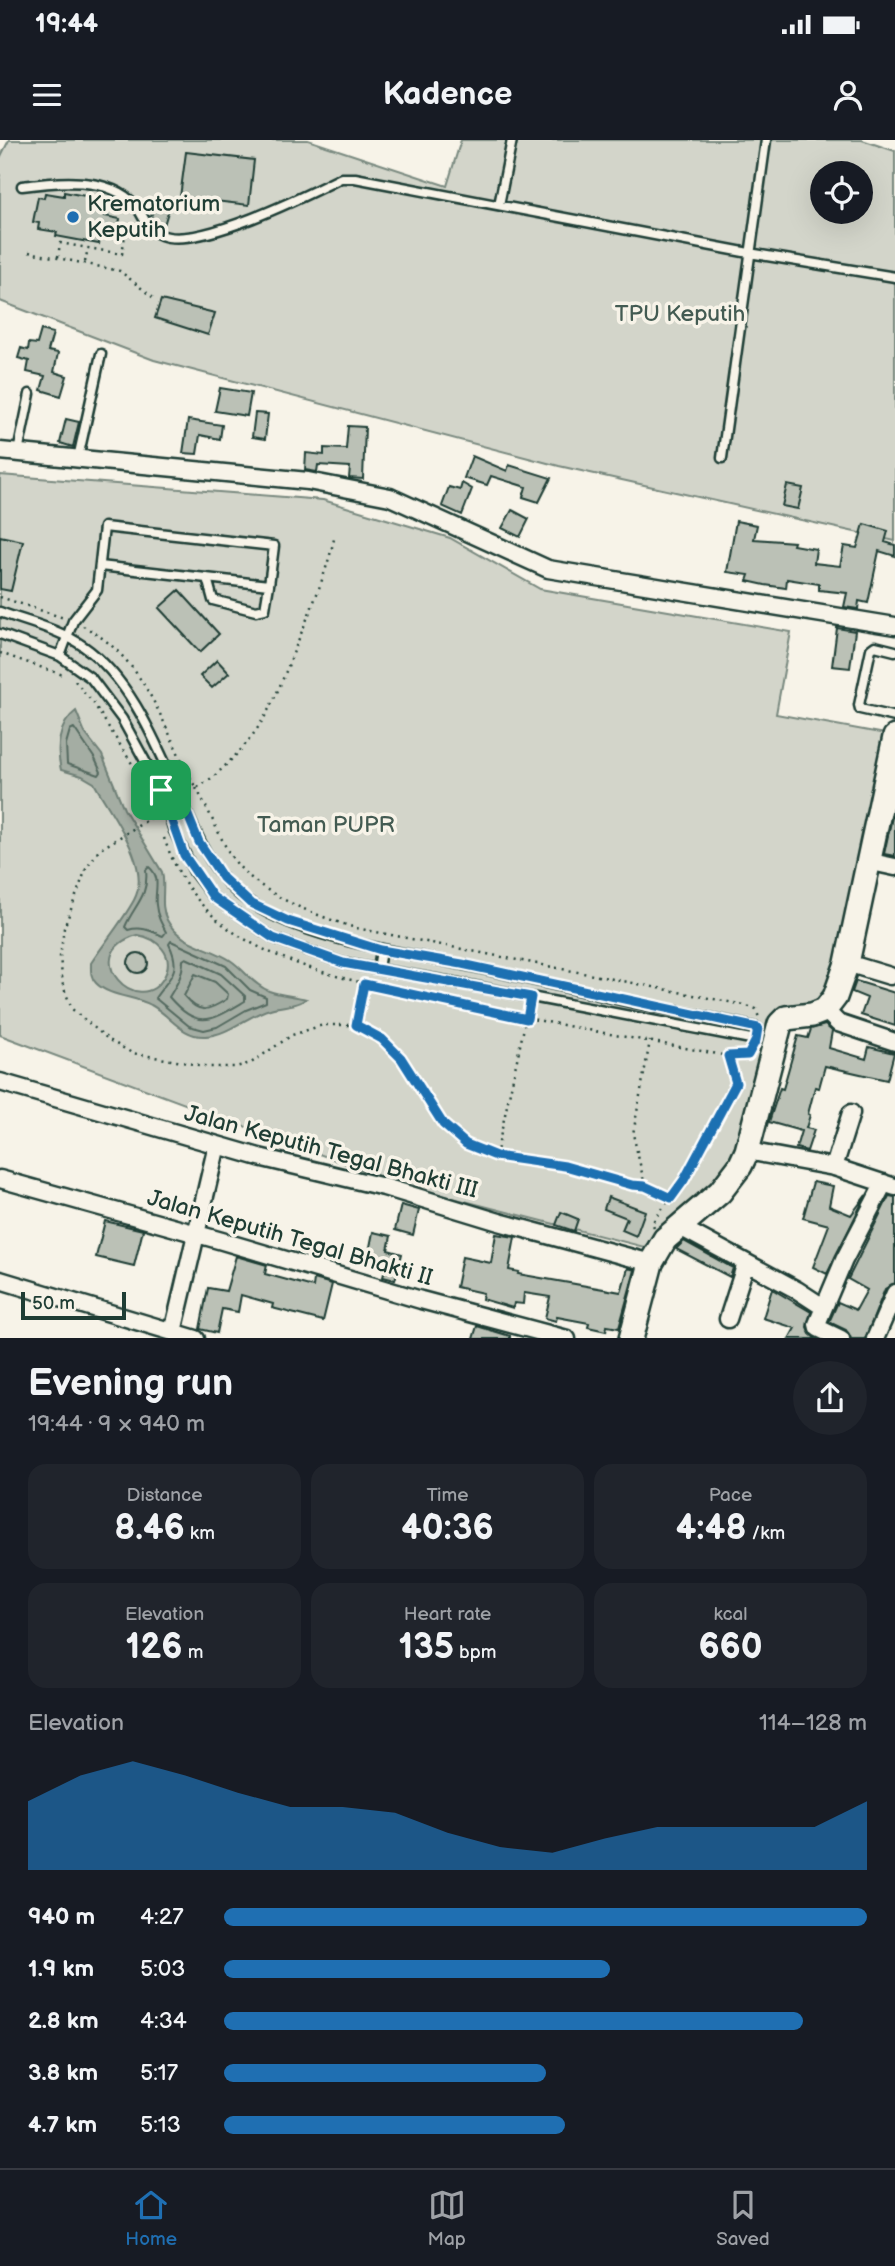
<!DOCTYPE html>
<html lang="en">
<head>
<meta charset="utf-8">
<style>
  :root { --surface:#171b24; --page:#20242c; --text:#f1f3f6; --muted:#9ea1a6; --line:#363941; --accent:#1f6fb2 }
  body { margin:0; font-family:"Balsamiq Sans",sans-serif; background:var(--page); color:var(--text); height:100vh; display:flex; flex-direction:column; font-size:26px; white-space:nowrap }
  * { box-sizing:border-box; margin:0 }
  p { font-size:23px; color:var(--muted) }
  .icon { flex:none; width:38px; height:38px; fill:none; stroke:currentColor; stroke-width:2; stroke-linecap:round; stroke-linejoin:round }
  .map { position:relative; height:1198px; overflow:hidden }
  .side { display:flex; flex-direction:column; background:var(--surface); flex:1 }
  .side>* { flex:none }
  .tools { position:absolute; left:810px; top:21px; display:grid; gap:14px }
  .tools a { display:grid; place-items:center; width:63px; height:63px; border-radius:50%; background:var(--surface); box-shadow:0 7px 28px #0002; font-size:35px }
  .scale { position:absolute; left:21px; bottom:18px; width:105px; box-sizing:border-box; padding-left:7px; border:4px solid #1f3d34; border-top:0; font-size:19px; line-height:24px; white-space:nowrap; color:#1f3d34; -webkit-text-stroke:5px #f7f3e8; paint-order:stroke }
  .pin { position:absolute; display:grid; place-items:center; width:60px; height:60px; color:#fff; margin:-30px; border-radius:14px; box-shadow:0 4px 10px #0006 }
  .round { display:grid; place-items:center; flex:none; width:74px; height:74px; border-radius:37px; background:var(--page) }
  .overview { display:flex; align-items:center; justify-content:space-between; height:119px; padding:0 28px }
  h1 { font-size:38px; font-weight:700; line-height:52px }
  .metrics { display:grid; grid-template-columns:repeat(3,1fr); gap:10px; height:119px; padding:7px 28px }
  .metrics div { display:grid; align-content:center; border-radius:18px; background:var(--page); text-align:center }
  .metrics b { font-size:35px; font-weight:700 }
  .metrics small { font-size:19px; font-weight:400 }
  .metrics p { font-size:19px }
  .chart { height:196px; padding:14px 28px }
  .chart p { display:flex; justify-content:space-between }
  .chart svg { width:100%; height:126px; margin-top:7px; fill:var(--accent); opacity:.7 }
  ul { padding:0 28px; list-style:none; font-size:23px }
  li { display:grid; grid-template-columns:112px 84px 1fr; align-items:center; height:52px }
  li i { height:18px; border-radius:9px; background:var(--accent) }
  .status { display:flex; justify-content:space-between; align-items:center; height:49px; padding:0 35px; background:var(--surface); direction:ltr }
  .status svg { height:19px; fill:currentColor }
  header { display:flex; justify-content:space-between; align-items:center; height:91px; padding:0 28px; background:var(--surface); font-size:32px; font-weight:700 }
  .menu { display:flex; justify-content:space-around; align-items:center; height:98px; border-top:2px solid var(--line); background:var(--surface); font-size:19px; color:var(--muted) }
  .menu a { display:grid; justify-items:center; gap:4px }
  .menu .current { color:var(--accent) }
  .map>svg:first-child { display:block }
  .green { fill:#d3d5ca; stroke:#79897f; stroke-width:2; fill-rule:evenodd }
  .water { fill:#a4ada3; stroke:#6f8077; stroke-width:2; fill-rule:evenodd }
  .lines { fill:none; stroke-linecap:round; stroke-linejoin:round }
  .shore { stroke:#546a60; stroke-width:2 }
  .building { fill:#bbc1b6; stroke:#1f3d34; stroke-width:2 }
  .lane-casing { stroke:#1f3d34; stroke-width:13 }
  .street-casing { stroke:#1f3d34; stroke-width:21 }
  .secondary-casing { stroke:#1f3d34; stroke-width:28 }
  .path { stroke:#1f3d34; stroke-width:2.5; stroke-dasharray:2 5; stroke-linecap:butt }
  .lane { stroke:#f7f3e8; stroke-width:8 }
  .street { stroke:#f7f3e8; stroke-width:16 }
  .secondary { stroke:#f7f3e8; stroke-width:23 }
  .route-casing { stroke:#fff; stroke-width:14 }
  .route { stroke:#1f6fb2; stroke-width:9 }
  .poi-dot { fill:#1f6fb2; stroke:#f7f3e8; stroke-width:2.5 }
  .labels { text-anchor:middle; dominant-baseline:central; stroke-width:7; stroke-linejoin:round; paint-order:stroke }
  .poi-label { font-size:23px; fill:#1f3d34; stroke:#f7f3e8; text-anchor:start }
  .park-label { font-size:23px; fill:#435b52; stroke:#f7f3e8 }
  .street-label { font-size:23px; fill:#1f3d34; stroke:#f7f3e8 }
</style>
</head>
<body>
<div class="status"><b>19:44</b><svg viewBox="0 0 49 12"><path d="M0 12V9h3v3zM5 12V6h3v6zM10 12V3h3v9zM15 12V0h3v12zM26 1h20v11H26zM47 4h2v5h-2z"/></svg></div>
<header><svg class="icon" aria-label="menu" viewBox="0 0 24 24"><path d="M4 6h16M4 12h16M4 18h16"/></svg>Kadence<svg class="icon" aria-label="person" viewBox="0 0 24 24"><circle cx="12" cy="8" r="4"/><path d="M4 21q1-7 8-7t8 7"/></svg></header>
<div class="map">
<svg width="895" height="1199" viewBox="0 0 895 1199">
  <rect width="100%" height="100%" fill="#f7f3e8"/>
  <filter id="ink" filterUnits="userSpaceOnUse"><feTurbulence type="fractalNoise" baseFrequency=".0143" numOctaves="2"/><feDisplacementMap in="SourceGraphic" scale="14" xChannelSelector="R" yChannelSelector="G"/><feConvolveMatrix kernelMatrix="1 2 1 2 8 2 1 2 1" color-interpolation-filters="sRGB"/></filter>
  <g filter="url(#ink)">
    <path class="green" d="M9 0H308L447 46 461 0H862L895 11V401L559 326 154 220 0 161V18ZM822 33H861V72H822Z
      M0 335 323 360 450 398 540 449 791 492 776 574 891 595 831 851 775 882 728 1028 644 1107 402 1045 0 895Z"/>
    <path class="water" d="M76 571 85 593 102 615 124 669 162 732C166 748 159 765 167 780 180 805 209 806 230 820 245 830 252 844 269 851 280 855 294 856 306 859 295 867 283 865 270 869 248 875 229 895 206 896 182 898 170 875 151 865 135 856 109 857 96 843 90 837 91 830 91 823 105 802 122 782 134 760 153 726 110 673 94 643L82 636 61 630C56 610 58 584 76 571ZM137 795C157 798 176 815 164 837 139 881 75 814 137 795Z"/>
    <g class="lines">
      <path class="shore" d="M74 588 95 619 101 632 99 635 67 624 66 604 70 590Z
        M149 727C162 738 154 751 156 765 157 776 161 783 166 792L163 796C151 791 142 786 128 790L125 787C134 765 149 757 146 730Z
        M171 801 226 826 250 850 266 857V862L246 870 217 887 204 890 189 886 155 858C168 838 183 833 169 804Z
        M186 818 221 834 245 856V861C211 881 198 891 169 857 176 845 183 836 183 820Z
        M195 834 215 842 228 854 227 859C208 871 200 875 184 856Z"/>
    </g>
    <path class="building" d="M186 12 254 20 249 65 180 57Z
      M64 52 107 60 105 76 120 79 118 92 102 90 99 104 56 96 57 92 38 89 39 83 33 82 38 57 44 58 45 53 64 56Z
      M156 58 171 62 164 85 154 82 151 77Z
      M161 160 215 173 208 195 155 178Z
      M41 190 53 193 48 211 58 213 54 232 67 236 61 256 41 250 45 236 27 232 29 221 18 218 21 208 28 210 29 203 37 204Z
      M220 248 251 253 247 276 215 271Z
      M255 273 268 274 265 299 252 297Z
      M66 279 79 282 73 307 60 303Z
      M188 280 222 285 220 299 200 295 197 314 183 313Z
      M348 286 365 287 363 339 349 338 350 327 318 325 317 332 305 330 306 313 324 315V308L346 309Z
      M472 316 507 331 509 325 551 338 539 362 523 357 526 347 491 336 487 345 464 338Z
      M462 343 472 349 462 375 442 366 449 347 460 350Z
      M787 345 803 348 798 369 782 366Z
      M512 370 529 379 520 397 502 388Z
      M736 381 757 385 754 399 794 402 793 405 816 409 814 423 840 426 844 406 857 408 864 384 888 391 885 402 895 405V416L879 411 868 463 859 461 858 469 844 467 847 453 819 450V444L787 439 786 448 765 445 747 441 749 435 727 432Z
      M0 396 23 401 11 451 0 449Z
      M179 450 219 494 200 512 159 468Z
      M837 488 855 491 850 528 832 526Z
      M217 520 229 533 212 548 200 536Z
      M892 677H895V716L884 714Z
      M128 823a10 10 0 1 1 20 0a10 10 0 1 1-20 0Z
      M856 841 895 853V886L861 875 867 858 852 852Z
      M825 885 832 891 829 908 866 919 869 907 894 913 887 940 825 926 819 948 815 947 808 974 810 975 806 988 814 990 807 1011 796 1008 801 991 769 982 780 948 783 949 798 896 808 898 811 889Z
      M813 1042 833 1046 829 1066 851 1075 866 1055 827 1134 813 1127 829 1085 803 1078Z
      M889 1056 895 1057V1143L885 1149 865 1199H851L846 1190 829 1182 838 1162 856 1170 867 1150 848 1139Z
      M608 1057 645 1071 636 1096 622 1090 627 1078 604 1069Z
      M401 1065 419 1070 413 1095 395 1090Z
      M561 1072 578 1079 574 1091 556 1085Z
      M105 1081 143 1090 134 1126 96 1117Z
      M373 1092 391 1096 388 1110 402 1114 395 1140 383 1137 386 1126 367 1122Z
      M496 1094 515 1097 509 1130 519 1132 518 1134 621 1152 628 1128 635 1130 619 1188 607 1186 606 1191 588 1187 589 1183 557 1177 556 1181 545 1178 550 1157 524 1153 523 1164 514 1163 513 1168 482 1159 483 1153 456 1147 462 1117 491 1123Z
      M684 1101 733 1128 730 1137 676 1109Z
      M236 1116 267 1125 265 1134 313 1147 314 1139 332 1144 323 1181 272 1168 273 1164 241 1155 238 1172 222 1169 217 1193 200 1189 208 1148 226 1151Z
      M772 1149 811 1172 807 1187 810 1194 816 1199H789L795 1188 763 1178Z
      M477 1186 510 1196V1199H473Z"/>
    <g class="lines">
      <defs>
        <path id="lane" d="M22 46C57 41 108 36 134 64 144 74 145 89 161 95 197 110 305 56 341 38H355L749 113 895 137
          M499 65 512 0
          M18 312 30 254
          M78 318 101 214
          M722 318 766 0
          M207 438 213 460 256 471 265 469 269 445
          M0 472C27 482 59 489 83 506 128 537 153 596 175 645 194 687 210 737 251 763 309 800 397 811 463 825 522 837 580 851 639 864 679 872 719 878 758 888L756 900 458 843 343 823 273 798 213 757 194 732 174 691 161 650 122 579 91 538 60 516 0 494
          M895 511 875 506 871 509 859 565 860 569 895 577
          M60 516 73 481 97 450 104 387 274 406 269 445 100 426
          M378 829 381 810"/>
        <path id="street" d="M0 311 308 341 390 357 548 429 895 486
          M867 721 895 727
          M847 823 890 836
          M825 870 838 883 895 902
          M0 942 259 1017 384 1047 499 1082 651 1123
          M747 1011 834 1027 895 1047
          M834 1027 851 973
          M0 1039 222 1101 421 1160 567 1199
          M680 1087 797 1150 823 1167
          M0 1140 196 1199
          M728 1179 746 1123
          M173 1192 217 1005
          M841 1199 818 1188 817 1184 844 1120 884 1043
          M875 1199 895 1153"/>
        <path id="secondary" d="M631 1199 651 1123 665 1099 720 1052 740 1026 747 1011 780 884 786 878 812 875 825 870 835 857 847 823 895 597"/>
      </defs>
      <use href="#lane" class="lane-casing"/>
      <use href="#street" class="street-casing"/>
      <use href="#secondary" class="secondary-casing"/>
      <path class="path" d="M29 112 120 131 156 160
        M58 117 60 103 122 114 126 89 136 88
        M85 122 88 108
        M0 457 64 478
        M83 486C149 521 162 588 196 648 210 641 219 632 230 621 268 584 279 548 298 501 312 467 326 434 334 399
        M0 513 66 536
        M75 541 94 564 136 630
        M146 648 155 672
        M196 648C208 668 217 691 228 711 251 752 314 775 356 788L744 865 756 869 759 878
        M157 674 99 710 86 729 64 788 60 817 63 846 72 869 109 900 132 913 210 927H236L251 923 292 895 323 885H356L382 899 401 918 443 984 466 1005 496 1016 565 1026 632 1045 645 1046 671 1058
        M164 698C178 738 199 769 235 793 292 831 375 846 441 860 536 881 632 898 728 916H744L751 910
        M356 885 364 844
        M496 1016 528 869
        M645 1046 633 994 650 901
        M654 1087 652 1083 684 1040 736 943 728 916"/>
      <use href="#lane" class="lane"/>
      <use href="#street" class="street"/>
      <use href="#secondary" class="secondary"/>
    </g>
  </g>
  <g class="lines" filter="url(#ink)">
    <defs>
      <path id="route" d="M175 644 199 702 223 738 250 763 288 781 381 810 462 824 758 888 756 900 748 915 728 916 736 943 684 1040 671 1058 645 1046 632 1045 565 1026 496 1016 466 1004 443 984 401 918 382 899 356 885 364 844 527 879 531 857 343 823 273 798 213 757 184 715 161 650Z"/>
    </defs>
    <use href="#route" class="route-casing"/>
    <use href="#route" class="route"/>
  </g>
  <circle class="poi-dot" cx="73" cy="77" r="7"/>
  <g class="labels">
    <g class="poi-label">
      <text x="87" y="64">Krematorium<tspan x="87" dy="26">Keputih</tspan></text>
    </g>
    <g class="park-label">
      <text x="680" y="174">TPU Keputih</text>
      <text x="326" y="685">Taman PUPR</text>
    </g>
    <g class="street-label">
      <text transform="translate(331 1012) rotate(15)">Jalan Keputih Tegal Bhakti III</text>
      <text transform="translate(290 1098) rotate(16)">Jalan Keputih Tegal Bhakti II</text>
    </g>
  </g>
</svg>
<div class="tools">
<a><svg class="icon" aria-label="locate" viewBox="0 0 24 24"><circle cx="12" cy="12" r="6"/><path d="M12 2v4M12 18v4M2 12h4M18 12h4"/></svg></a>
</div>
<div class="scale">50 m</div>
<div class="pin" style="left:161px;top:650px;background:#1e9e55"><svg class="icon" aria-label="arrive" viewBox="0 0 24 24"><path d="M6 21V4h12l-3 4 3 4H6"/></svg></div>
</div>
<section class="side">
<div class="overview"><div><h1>Evening run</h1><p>19:44 · 9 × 940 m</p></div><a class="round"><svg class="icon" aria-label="share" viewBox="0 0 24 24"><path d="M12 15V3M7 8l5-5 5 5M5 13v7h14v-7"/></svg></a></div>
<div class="metrics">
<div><p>Distance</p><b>8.46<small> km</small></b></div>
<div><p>Time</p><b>40:36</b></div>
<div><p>Pace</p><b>4:48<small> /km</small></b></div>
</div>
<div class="metrics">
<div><p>Elevation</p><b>126<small> m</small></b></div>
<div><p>Heart rate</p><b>135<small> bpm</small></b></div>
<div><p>kcal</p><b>660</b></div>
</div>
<div class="chart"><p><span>Elevation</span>114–128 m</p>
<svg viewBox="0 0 160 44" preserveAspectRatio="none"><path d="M0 44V20L10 11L20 6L30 11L40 17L50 22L60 22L70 24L80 31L90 36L100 38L110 33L120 29L130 29L140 29L150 29L160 20V44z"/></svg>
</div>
<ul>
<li><b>940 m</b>4:27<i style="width:100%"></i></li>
<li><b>1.9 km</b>5:03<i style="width:60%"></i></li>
<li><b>2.8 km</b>4:34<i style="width:90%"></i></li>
<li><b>3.8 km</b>5:17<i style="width:50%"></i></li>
<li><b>4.7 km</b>5:13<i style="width:53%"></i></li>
</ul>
</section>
<nav class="menu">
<a class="current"><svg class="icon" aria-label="home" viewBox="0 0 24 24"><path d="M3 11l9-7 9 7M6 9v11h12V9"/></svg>Home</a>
<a><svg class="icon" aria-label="map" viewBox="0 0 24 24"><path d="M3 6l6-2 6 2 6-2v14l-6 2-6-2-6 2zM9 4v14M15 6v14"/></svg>Map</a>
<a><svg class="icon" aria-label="saved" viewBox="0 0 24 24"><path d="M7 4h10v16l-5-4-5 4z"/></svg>Saved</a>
</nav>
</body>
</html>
